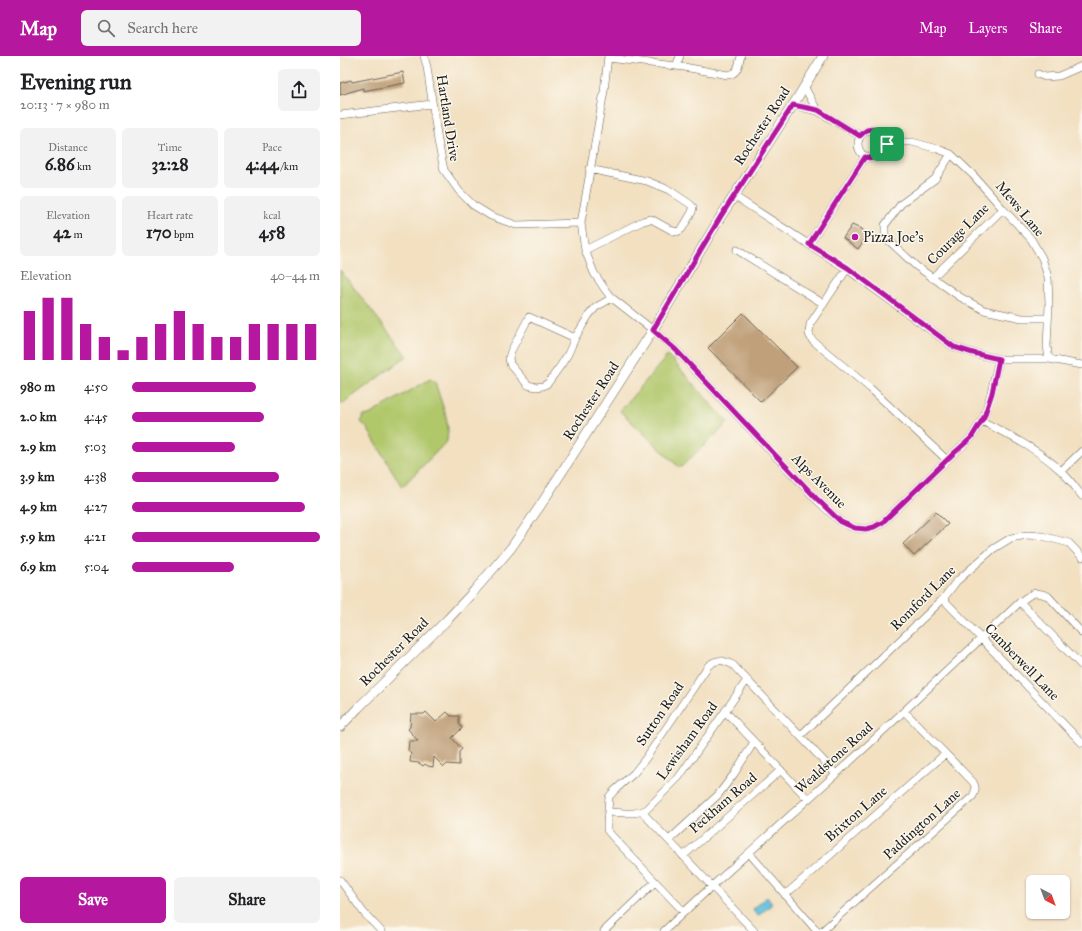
<!DOCTYPE html>
<html lang="en">
<head>
<meta charset="utf-8">
<style>
  :root { --surface:#fff; --page:#f2f2f2; --text:#202124; --muted:#757577; --accent:#b5179e }
  body { margin:0; font-family:"IM FELL Great Primer",serif; background:var(--page); color:var(--text); height:100vh; display:flex; flex-direction:column; font-size:15px; white-space:nowrap }
  * { box-sizing:border-box; margin:0 }
  p { font-size:13px; color:var(--muted) }
  .icon { flex:none; width:22px; height:22px; fill:none; stroke:currentColor; stroke-width:2; stroke-linecap:round; stroke-linejoin:round }
  .map { position:relative; flex:1; overflow:hidden }
  .details { display:flex; flex-direction:column; background:var(--surface); width:340px }
  .details>* { flex:none }
  .needle { width:26px; rotate:139deg }
  .controls { position:absolute; left:686px; top:819px; display:grid; gap:8px }
  .controls a { display:grid; place-items:center; width:44px; height:44px; border-radius:6px; background:var(--surface); box-shadow:0 1px 3px #0004; font-size:20px }
  .pin { position:absolute; display:grid; place-items:center; width:34px; height:34px; color:#fff; margin:-17px; border-radius:8px; box-shadow:0 2px 6px #0006 }
  .round { display:grid; place-items:center; flex:none; width:42px; height:42px; border-radius:6px; background:var(--page) }
  .headline { display:flex; align-items:center; justify-content:space-between; height:68px; padding:0 20px }
  h1 { font-size:22px; font-weight:700; line-height:30px }
  .figures { display:grid; grid-template-columns:repeat(3,1fr); gap:6px; height:68px; padding:4px 20px }
  .figures div { display:grid; align-content:center; border-radius:6px; background:var(--page); text-align:center }
  .figures b { font-size:17px; font-weight:700 }
  .figures small { font-size:11px; font-weight:400 }
  .figures p { font-size:11px }
  .chart { height:112px; padding:8px 20px }
  .chart p { display:flex; justify-content:space-between }
  .chart svg { width:100%; height:72px; margin-top:4px; stroke:var(--accent); stroke-width:6 }
  .button { display:flex; gap:8px; margin-top:auto; padding:8px 20px }
  .button a { flex:1; height:46px; border-radius:6px; background:var(--accent); color:#fff; font-size:16px; font-weight:700; line-height:46px; text-align:center }
  .button a+a { background:var(--page); color:var(--text) }
  ul { padding:0 20px; list-style:none; font-size:13px }
  li { display:grid; grid-template-columns:64px 48px 1fr; align-items:center; height:30px }
  li i { height:10px; border-radius:5px; background:var(--accent) }
  header { display:flex; align-items:center; gap:24px; box-sizing:border-box; height:56px; padding:0 20px; background:var(--accent); color:#fff }
  header strong { font-size:19px }
  nav { display:flex; gap:22px; margin-inline-start:auto; font-size:14px }
  .search { width:280px; height:36px; background:var(--page); display:flex; align-items:center; gap:10px; box-sizing:border-box; padding:0 14px; border-radius:6px; color:var(--muted); font-size:15px }
  main { display:flex; flex:1; min-height:0 }
  .map>svg:first-child { display:block }
  .green { fill:#b0c76b; stroke:#667244 }
  .water { fill:#5dbfdb; stroke:#3c6e7c }
  .building { fill:#c0a07a }
  .lines { fill:none; stroke-linecap:round; stroke-linejoin:round }
  .minor-casing { stroke:#676156; stroke-width:8 }
  .tertiary-casing { stroke:#676156; stroke-width:10 }
  .minor { stroke:#fff; stroke-width:7 }
  .tertiary { stroke:#fff; stroke-width:9 }
  .route-casing { stroke:#fff; stroke-width:8 }
  .route { stroke:#b5179e; stroke-width:5 }
  .poi-dot { fill:#b5179e; stroke:#fbf7ec; stroke-width:1.5 }
  .labels { text-anchor:middle; dominant-baseline:central; stroke-width:3; stroke-linejoin:round; paint-order:stroke }
  .street-label { font-size:14px; fill:#1c1c1c; stroke:#fbf7ec }
  .poi-label { font-size:14px; fill:#1c1c1c; stroke:#fbf7ec; text-anchor:start }
</style>
</head>
<body>
<header>
<strong>Map</strong>
<div class="search"><svg class="icon" aria-label="search" viewBox="0 0 24 24"><circle cx="10" cy="10" r="6"/><path d="M15 15l6 6"/></svg>Search here</div>
<nav><a>Map</a><a>Layers</a><a>Share</a></nav>
</header>
<main>
<section class="details">
<div class="headline"><div><h1>Evening run</h1><p>20:13 · 7 × 980 m</p></div><a class="round"><svg class="icon" aria-label="share" viewBox="0 0 24 24"><path d="M12 15V3M7 8l5-5 5 5M5 13v7h14v-7"/></svg></a></div>
<div class="figures">
<div><p>Distance</p><b>6.86<small> km</small></b></div>
<div><p>Time</p><b>32:28</b></div>
<div><p>Pace</p><b>4:44<small> /km</small></b></div>
</div>
<div class="figures">
<div><p>Elevation</p><b>42<small> m</small></b></div>
<div><p>Heart rate</p><b>170<small> bpm</small></b></div>
<div><p>kcal</p><b>458</b></div>
</div>
<div class="chart"><p><span>Elevation</span>40–44 m</p>
<svg viewBox="0 0 160 44" preserveAspectRatio="none"><path d="M5 44V14M15 44V6M25 44V6M35 44V22M45 44V30M55 44V38M65 44V30M75 44V22M85 44V14M95 44V22M105 44V30M115 44V30M125 44V22M135 44V22M145 44V22M155 44V22"/></svg>
</div>
<ul>
<li><b>980 m</b>4:50<i style="width:66%"></i></li>
<li><b>2.0 km</b>4:45<i style="width:70%"></i></li>
<li><b>2.9 km</b>5:03<i style="width:55%"></i></li>
<li><b>3.9 km</b>4:38<i style="width:78%"></i></li>
<li><b>4.9 km</b>4:27<i style="width:92%"></i></li>
<li><b>5.9 km</b>4:21<i style="width:100%"></i></li>
<li><b>6.9 km</b>5:04<i style="width:54%"></i></li>
</ul>
<div class="button"><a>Save</a><a>Share</a></div>
</section>
<div class="map">
<svg width="742" height="875" viewBox="0 0 742 875">
  <rect width="100%" height="100%" fill="#fbf7ec"/>
  <filter id="ink" filterUnits="userSpaceOnUse"><feTurbulence type="fractalNoise" baseFrequency=".025" numOctaves="2"/><feDisplacementMap in="SourceGraphic" scale="8" xChannelSelector="R" yChannelSelector="G"/><feConvolveMatrix kernelMatrix="1 2 1 2 8 2 1 2 1" color-interpolation-filters="sRGB"/></filter>
  <filter id="wash" filterUnits="userSpaceOnUse"><feTurbulence type="fractalNoise" baseFrequency=".012" numOctaves="4" result="noise"/><feDisplacementMap in="SourceGraphic" scale="16" xChannelSelector="R" yChannelSelector="G"/><feGaussianBlur stdDeviation="0.9" result="paint"/><feColorMatrix in="noise" values="0 0 0 0 0 0 0 0 0 0 0 0 0 0 0 0 0 1.4 0 .05"/><feComposite in="paint" operator="in"/></filter>
  <g filter="url(#wash)">
    <rect width="100%" height="100%" fill="#f2e0c1"/>
    <path class="green" d="M0 214 67 300 1 349 0 347Z
      M328 299 388 367 340 412 280 355Z
      M90 323 95 326 106 360 108 373 107 385 62 431 27 372 21 366 23 360 29 359Z"/>
    <path class="water" d="M427 841 432 848 418 860 413 853Z"/>
    <g id="blocks">
      <path class="building" d="M63 16 65 27 23 35V32L0 39V27L11 24 12 26Z
        M512 169 521 173 527 180 518 193 503 182Z
        M403 257 457 311 421 346 368 292Z
        M596 456 608 468 574 500 563 488Z
        M86 656 96 666 107 656 111 660H119V668L122 672 112 682 122 693 119 696V709L107 708 104 711 94 701 93 711 88 710 85 708 83 710 79 707 70 706 71 698 68 695 69 685H78L68 673 70 671 71 658H84Z"/>
    </g>
  </g>
  <g filter="url(#ink)">
    <use href="#blocks" fill-opacity="0" stroke="#676156" stroke-width="1"/>
    <g class="lines">
      <defs>
        <path id="minor" d="M84 0 87 11 98 85 104 114 119 135 133 149 151 160 176 169 241 167
          M268 0 264 35 241 167 245 194 254 217 266 235 272 242 313 274 336 294 476 443 501 466 507 469 515 472 526 473 534 471 543 466 613 398 631 382 644 361 651 337 659 303
          M268 2 344 11 388 19C399 17 398 9 401 0
          M336 10 340 0
          M698 18 705 21 719 20 742 10
          M464 30 472 45 478 55
          M453 49 478 55 520 80
          M0 59 92 48
          M518 88a14 14 0 1 1 28 0a14 14 0 1 1-28 0Z
          M547 88 557 86H572L598 93 611 98 634 120 663 153 691 183 702 202 708 221 709 249 707 290 709 303
          M611 98 595 123 591 126 561 148 545 169V181L576 210 620 241 644 254 682 262H708
          M394 140 507 213 614 291 633 297 659 303H709L742 309
          M469 188 525 101
          M245 194 303 165 311 163 333 175 337 176 342 173 352 156 353 151 350 148 329 134 307 125 249 113
          M397 194 484 248
          M507 213 470 268 469 278 472 284 531 333 607 404
          M592 222 663 153
          M235 282 189 261 171 295 169 302 170 308 188 329 196 331 203 330 208 327 221 309 228 298 235 282 249 259 256 251 272 242
          M642 365C668 379 698 393 720 414 729 422 735 431 742 440
          M721 415 742 395
          M603 543 742 687
          M680 546 742 610
          M385 655 468 743
          M460 680 603 543 616 526 653 493 671 482 687 479 702 480 729 487 742 501
          M268 756C280 756 296 760 307 753L339 721 407 624
          M302 756 414 875
          M329 784 378 739 394 718 414 686
          M409 797 477 875
          M343 800 441 714
          M0 824 24 857 41 875
          M445 839 605 698
          M344 856 272 780 267 774V767L269 741 274 735 294 717 306 702 368 610C378 602 383 604 393 609L496 718
          M264 875 315 826
          M324 875 372 830 527 690 680 546C691 538 694 534 708 540L742 577
          M482 875 633 740C636 734 636 731 633 726L564 655"/>
        <path id="tertiary" d="M0 671 18 652 108 563 134 535 171 492 200 450 313 274 381 160 453 49 483 0"/>
      </defs>
      <use href="#minor" class="minor-casing"/>
      <use href="#tertiary" class="tertiary-casing"/>
      <use href="#minor" class="minor"/>
      <use href="#tertiary" class="tertiary"/>
    </g>
  </g>
  <g class="lines" filter="url(#ink)">
    <defs>
      <path id="route" d="M453 49 478 54 520 80C522 78 525 75 527 74 549 68 556 108 525 101L469 188 508 212 614 291 633 297 659 303 652 337 644 361 631 382 613 398 543 466 534 471 526 473 515 472 501 466 476 442 336 294 313 274 381 160Z"/>
    </defs>
    <use href="#route" class="route-casing"/>
    <use href="#route" class="route"/>
  </g>
  <circle class="poi-dot" cx="515" cy="181" r="4"/>
  <g class="labels">
    <g class="street-label">
      <text transform="translate(108 62) rotate(81)">Hartland Drive</text>
      <text transform="translate(422 70) rotate(-57)">Rochester Road</text>
      <text transform="translate(680 153) rotate(50)">Mews Lane</text>
      <text transform="translate(618 178) rotate(-45)">Courage Lane</text>
      <text transform="translate(251 345) rotate(-57)">Rochester Road</text>
      <text transform="translate(479 425) rotate(45)">Alps Avenue</text>
      <text transform="translate(583 542) rotate(-45)">Romford Lane</text>
      <text transform="translate(54 596) rotate(-45)">Rochester Road</text>
      <text transform="translate(682 606) rotate(46)">Camberwell Lane</text>
      <text transform="translate(320 658) rotate(-56)">Sutton Road</text>
      <text transform="translate(347 685) rotate(-54)">Lewisham Road</text>
      <text transform="translate(494 702) rotate(-42)">Wealdstone Road</text>
      <text transform="translate(383 747) rotate(-41)">Peckham Road</text>
      <text transform="translate(516 758) rotate(-41)">Brixton Lane</text>
      <text transform="translate(582 768) rotate(-42)">Paddington Lane</text>
    </g>
    <g class="poi-label">
      <text x="523" y="181">Pizza Joe's</text>
    </g>
  </g>
</svg>
<div class="controls">
<a><svg class="needle" viewBox="-14 -14 28 28"><path d="M0-13l5 13h-10z" fill="#e53935"/><path d="M0 13l5-13h-10z" fill="#757577"/></svg></a>
</div>
<div class="pin" style="left:547px;top:88px;background:#1e9e55"><svg class="icon" aria-label="arrive" viewBox="0 0 24 24"><path d="M6 21V4h12l-3 4 3 4H6"/></svg></div>
</div>
</main>
</body>
</html>
